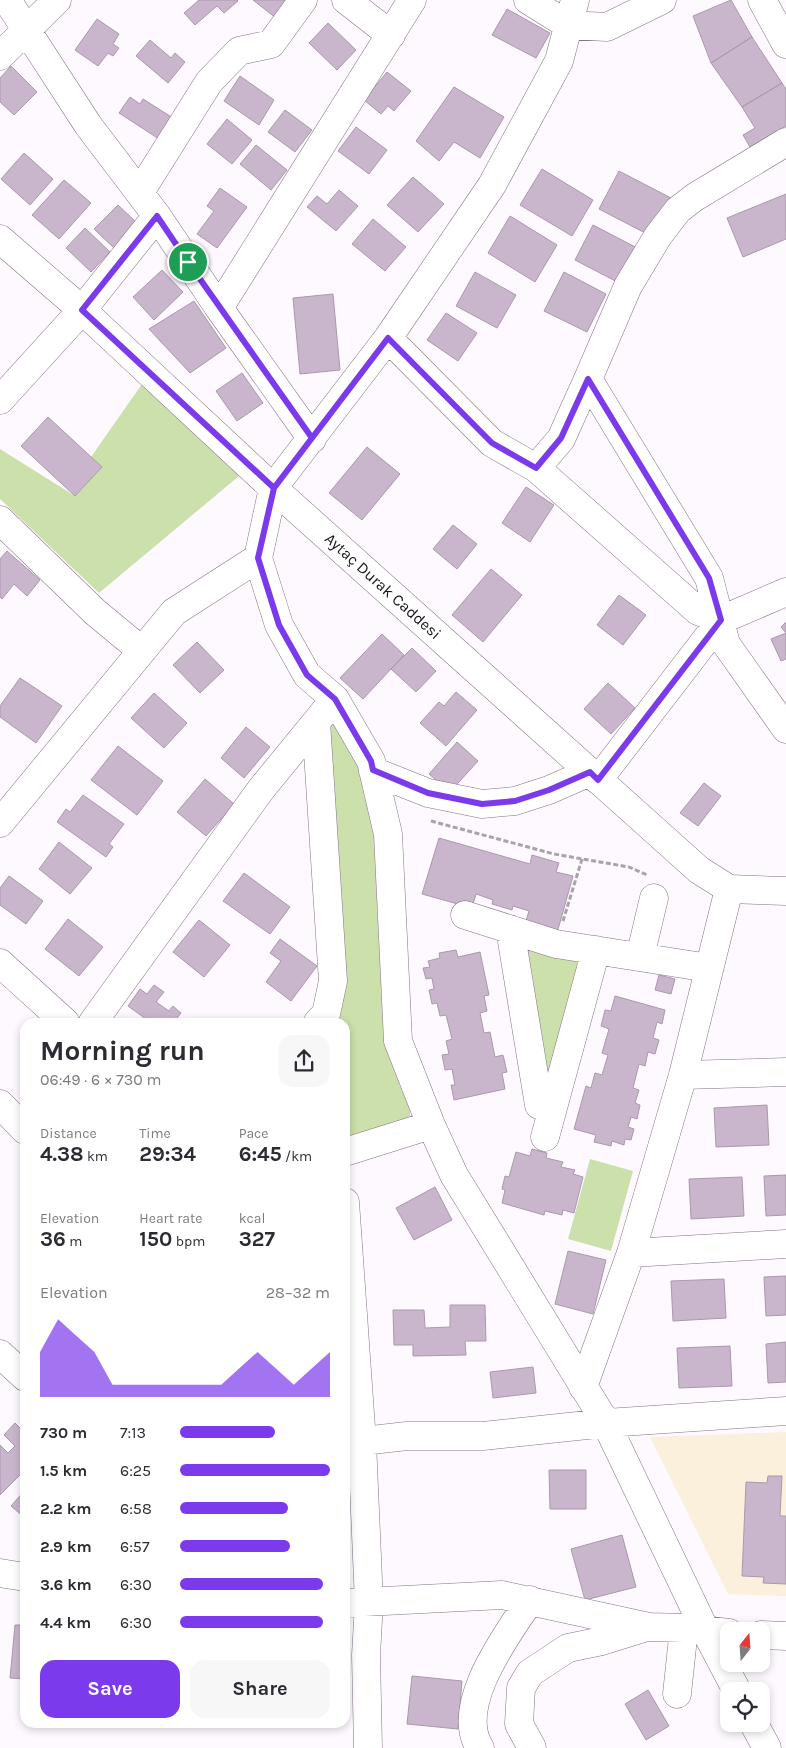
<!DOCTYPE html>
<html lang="en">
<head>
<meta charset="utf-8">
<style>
  :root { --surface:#fff; --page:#f7f7f7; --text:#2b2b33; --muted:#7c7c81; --accent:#7c3aed }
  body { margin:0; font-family:Karla,sans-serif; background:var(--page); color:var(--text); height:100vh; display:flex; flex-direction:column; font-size:19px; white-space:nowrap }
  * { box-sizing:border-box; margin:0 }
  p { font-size:16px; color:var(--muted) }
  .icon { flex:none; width:28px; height:28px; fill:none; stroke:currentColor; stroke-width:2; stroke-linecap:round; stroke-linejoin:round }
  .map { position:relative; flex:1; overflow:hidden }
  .panel { position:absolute; left:20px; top:1018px; width:330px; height:710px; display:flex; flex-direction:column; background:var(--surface); border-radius:15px; box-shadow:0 2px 8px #0003 }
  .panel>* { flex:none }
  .needle { width:32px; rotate:17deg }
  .fabs { position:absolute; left:720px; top:1622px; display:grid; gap:10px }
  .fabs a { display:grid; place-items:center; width:50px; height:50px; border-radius:10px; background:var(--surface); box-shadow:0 2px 8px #0003; font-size:25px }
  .pin { position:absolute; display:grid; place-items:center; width:42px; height:42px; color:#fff; margin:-21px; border:2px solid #fff; border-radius:50%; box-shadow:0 1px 5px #0007 }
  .round { display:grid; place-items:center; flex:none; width:52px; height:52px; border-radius:15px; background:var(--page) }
  .overview { display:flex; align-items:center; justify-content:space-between; height:85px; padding:0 20px }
  h1 { font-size:28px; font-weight:700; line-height:38px }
  .stats { display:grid; grid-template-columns:repeat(3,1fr); gap:8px; height:85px; padding:5px 20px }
  .stats div { display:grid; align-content:center }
  .stats b { font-size:21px; font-weight:700 }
  .stats small { font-size:14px; font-weight:400 }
  .stats p { font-size:14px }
  .chart { height:140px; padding:10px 20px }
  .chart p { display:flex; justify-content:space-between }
  .chart svg { width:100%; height:90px; margin-top:5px; fill:var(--accent); opacity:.7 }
  .cta { display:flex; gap:10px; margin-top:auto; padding:10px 20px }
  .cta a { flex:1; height:58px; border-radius:15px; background:var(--accent); color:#fff; font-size:20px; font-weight:700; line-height:58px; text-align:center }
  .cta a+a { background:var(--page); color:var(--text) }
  ul { padding:0 20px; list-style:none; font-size:16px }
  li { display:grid; grid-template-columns:80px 60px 1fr; align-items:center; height:38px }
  li i { height:12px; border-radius:6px; background:var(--accent) }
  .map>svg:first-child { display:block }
  .education { fill:#faf0db }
  .green { fill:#cbe0ab }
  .building { fill:#c9b6cc; stroke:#aa98ad }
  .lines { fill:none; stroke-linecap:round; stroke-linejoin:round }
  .minor-casing { stroke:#857285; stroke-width:29 }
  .major-casing { stroke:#857285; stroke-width:29 }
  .path { stroke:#a8a3a9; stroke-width:3; stroke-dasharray:5 2.5; stroke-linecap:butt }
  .minor { stroke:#fff; stroke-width:28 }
  .major { stroke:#fff; stroke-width:28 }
  .route-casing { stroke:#fff; stroke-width:10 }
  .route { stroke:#7c3aed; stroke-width:6 }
  .labels { text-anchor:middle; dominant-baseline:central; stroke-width:5; stroke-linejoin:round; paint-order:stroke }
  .street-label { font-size:16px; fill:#1c151d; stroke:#fff }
</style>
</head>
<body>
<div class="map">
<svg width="786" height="1748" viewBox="0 0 786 1748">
  <rect width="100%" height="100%" fill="#fef9fe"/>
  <path class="education" d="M786 1432V1596L728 1594 650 1437Z"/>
  <path class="green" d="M142 384 239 476 99 593 0 499V449L75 496 102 467 91 457Z
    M328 725H337L347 736 381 829 393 1043 399 1084 410 1108V1119L345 1138V1022H332Z
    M519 943 586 958 550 1097Z
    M590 1159 633 1171 611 1251 568 1239Z"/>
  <path class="building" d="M199 0H237L238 1 224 13 217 6 195 25 184 13Z
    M253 0H291L276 18Z
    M731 0 752 37 711 63 693 16Z
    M507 9 550 33 536 58 492 35Z
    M97 19 119 34 113 44 119 48 113 56 108 53 98 66 75 50Z
    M328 23 356 50 337 70 309 43Z
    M752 37 782 83 742 107 711 63Z
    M150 40 171 58 175 53 185 62 168 83 136 56Z
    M11 66 37 92 14 115 0 102V78Z
    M387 72 411 91 394 111 388 106 381 114 364 100Z
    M240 76 274 100 259 125 224 101Z
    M782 83 786 89V126L750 147 743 135 755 128 742 107Z
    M454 87 504 117 480 158 454 142 439 161 416 141Z
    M130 97 140 104 143 99 173 118 159 139 119 113Z
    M285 110 312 130 295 152 268 132Z
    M227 119 252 140 232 164 207 144Z
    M356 127 387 150 369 174 338 151Z
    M256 145 287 170 271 190 240 164Z
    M24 153 53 179 30 205 1 179Z
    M542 169 593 200 572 236 520 205Z
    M619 171 671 198 651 236 599 209Z
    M413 177 444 204 418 232 387 205Z
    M64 180 91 203 59 239 32 215Z
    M220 188 247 207 217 248 197 234 214 211 207 206Z
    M339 190 358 206 336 231 307 207 317 196 327 204Z
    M786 194V239L743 257 727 218Z
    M118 205 140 226 116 250 94 229Z
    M510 216 557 245 535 282 488 253Z
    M373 219 406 247 385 271 352 244Z
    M593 225 643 251 625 286 575 260Z
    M85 228 110 252 91 272 66 248Z
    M162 270 183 292 154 320 133 297Z
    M475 272 516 295 497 328 456 306Z
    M564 272 606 294 587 332 544 311Z
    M333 294 340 370 300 374 293 298Z
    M194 301 226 348 190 373 149 329Z
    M446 313 477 333 458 361 427 340Z
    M242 373 263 403 237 421 216 391Z
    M48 417 102 467 75 496 21 446Z
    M367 447 400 474 362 520 329 493Z
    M526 487 554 505 530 542 502 523Z
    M453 525 477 544 457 569 433 549Z
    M7 551 40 580 27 596 14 584 2 599 0 597V559Z
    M491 569 522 595 483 642 452 615Z
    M619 595 646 615 623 645 597 625Z
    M786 622V659L781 661 771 639 786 633 781 627Z
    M382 634 404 655 363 699 340 678Z
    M197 642 224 670 200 693 173 665Z
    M412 648 436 671 416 692 391 669Z
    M20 678 62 706 36 743 0 717V706Z
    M608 683 635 708 611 734 584 709Z
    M456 692 477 710 446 746 420 723 439 702 444 706Z
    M154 693 187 723 164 748 131 718Z
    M246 727 270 747 244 778 221 758Z
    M457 742 478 761 450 792 429 774Z
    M118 746 163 781 137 815 91 780Z
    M205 779 234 804 206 836 177 812Z
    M704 783 721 796 698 826 680 813Z
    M83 795 124 824 109 844 113 847 106 857 57 822 66 809 70 812Z
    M439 838 530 864 532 855 559 863 556 872 573 876 557 933 525 924 529 911 513 906 512 910 492 904 493 900 476 894 472 908 422 894Z
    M59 842 92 868 70 894 39 869Z
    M244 873 290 907 270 934 223 901Z
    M9 876 43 901 26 924 0 905V888Z
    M68 919 103 947 79 976 45 949Z
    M199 920 230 945 204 977 173 952Z
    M280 939 317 966 291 1001 266 982 281 961 270 953Z
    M456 950 458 957 480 952 489 995 484 996 487 1011 480 1013 484 1033 490 1032 495 1057 503 1055 507 1072 502 1073 505 1089 454 1100 451 1085H455L452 1069 445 1070 442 1055 449 1054 446 1041 452 1039 446 1015 440 1016 437 1003 432 1004 429 990 434 989 432 978 426 979 423 968 430 967 428 961 440 958 439 953Z
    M659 975 675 979 671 994 655 990Z
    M154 985 164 992 156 1002 169 1011 173 1006 181 1013 174 1022H150L128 1006 140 989 147 994Z
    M615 996 665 1010 662 1024 657 1022 653 1038 659 1040 655 1054 648 1052 645 1066 639 1064 633 1088 639 1090 635 1103 640 1105 637 1119 631 1117 628 1127 634 1129 631 1140 625 1139 624 1145 612 1141 611 1146 594 1142 596 1135 574 1129 586 1086 591 1088 595 1073 602 1075 608 1055 602 1053 609 1029 601 1026 605 1010 611 1011Z
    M767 1105 769 1145 716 1147 714 1108Z
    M532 1149 547 1153 546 1158 563 1162 561 1167 575 1170 573 1174 583 1177 574 1213 563 1210 562 1215 545 1211 544 1215 502 1203 505 1190 502 1189 505 1176 509 1177 516 1152 530 1156Z
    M786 1175V1215L766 1216 764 1176Z
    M742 1177 744 1216 691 1219 689 1179Z
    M435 1187 452 1220 414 1240 396 1208Z
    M568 1251 606 1260 593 1314 555 1304Z
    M786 1276V1315L766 1316 764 1277Z
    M724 1279 726 1318 673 1321 671 1281Z
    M450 1305H485L486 1341H465L466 1355 413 1356V1345H394L393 1310H424L425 1328 450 1327Z
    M786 1342V1382L768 1383 766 1344Z
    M730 1346 732 1386 679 1388 677 1348Z
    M533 1367 536 1393 493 1398 490 1372Z
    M15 1423 25 1433V1470L0 1495V1445L8 1453 15 1446 4 1435Z
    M549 1470H586V1509H550Z
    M768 1476H782L780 1516H786V1584L763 1583 764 1577 742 1576 746 1482 767 1483Z
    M25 1490V1518L11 1506Z
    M622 1535 636 1587 585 1600 571 1549Z
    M15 1625H25V1679L10 1678Z
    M412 1676 462 1681 458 1729 407 1724Z
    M648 1690 669 1726 646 1740 625 1704Z"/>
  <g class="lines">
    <defs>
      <path id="minor" d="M7 0 88 125 157 216 219 308 312 439
        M346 0 391 35
        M528 0 568 25 607 27 662 0
        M575 0 559 61 492 185 388 338 273 488 258 558 279 625 307 675 335 699 371 761 388 834 398 1041 431 1125 454 1175 606 1423 706 1632 737 1691
        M0 56 57 0
        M786 142 695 197 678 210 658 236 628 286 588 379 709 578 726 644 786 729
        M140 192 209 82 239 51 271 44 303 0
        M219 308 412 0
        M388 338 492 443 536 468 698 611 721 620
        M0 400 82 310 157 216
        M536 468 561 439 588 379
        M0 520 95 612 142 651
        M316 722 333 981 326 1014 318 1022
        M373 771 428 793 482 804 515 801 549 790 590 772
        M598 780 721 620 786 592
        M0 823 174 612 258 558
        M465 915 556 944 709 968
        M510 929 539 1105 552 1110
        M640 957 654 898
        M0 963 65 1022
        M93 1022 262 788 335 699
        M683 1075 786 1072
        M0 1104 25 1130
        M545 1137 596 950
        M345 1152 431 1125
        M345 1202 362 1442 369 1603 366 1655 368 1748
        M631 1253 786 1244
        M0 1354 25 1377
        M583 1387 631 1253 683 1075 729 889
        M345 1443 407 1436H483L606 1423 786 1411
        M0 1573 25 1577
        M345 1603 502 1595 649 1627 684 1628 729 1633
        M761 1635 786 1636
        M677 1694 684 1628
        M754 1724 767 1748
        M480 1748C453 1706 507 1635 530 1600
        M532 1748 519 1724 521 1688 530 1673 568 1648 602 1641 647 1627"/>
      <path id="major" d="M762 0 786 44
        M0 239 82 310 273 488 699 870 729 889 786 891"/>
    </defs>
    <use href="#minor" class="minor-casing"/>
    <use href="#major" class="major-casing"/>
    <path class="path" d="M431 821 554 854 629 867 647 875
      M563 921 582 859"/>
    <use href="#minor" class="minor"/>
    <use href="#major" class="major"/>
  </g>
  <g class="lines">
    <defs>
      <path id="route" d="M188 262 312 438 274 488 258 558 279 625 307 675 335 699 371 761 373 770 428 793 482 804 515 801 549 790 590 772 598 780 721 620 709 578 588 379 561 438 536 468 492 443 388 338 274 488 82 310 157 216 188 262"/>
    </defs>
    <use href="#route" class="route-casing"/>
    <use href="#route" class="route"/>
  </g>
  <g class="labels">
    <g class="street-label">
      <text transform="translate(383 586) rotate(42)">Aytaç Durak Caddesi</text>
    </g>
  </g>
</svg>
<div class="fabs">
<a><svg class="needle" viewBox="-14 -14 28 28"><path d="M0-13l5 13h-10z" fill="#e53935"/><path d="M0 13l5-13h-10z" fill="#7c7c81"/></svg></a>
<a><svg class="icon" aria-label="locate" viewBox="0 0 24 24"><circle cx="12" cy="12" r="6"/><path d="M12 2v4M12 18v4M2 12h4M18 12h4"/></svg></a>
</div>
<div class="pin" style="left:188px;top:262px;background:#1e9e55"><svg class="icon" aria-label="arrive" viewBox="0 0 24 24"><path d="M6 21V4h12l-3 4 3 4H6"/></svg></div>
<section class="panel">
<div class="overview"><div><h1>Morning run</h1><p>06:49 · 6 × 730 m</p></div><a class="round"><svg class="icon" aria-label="share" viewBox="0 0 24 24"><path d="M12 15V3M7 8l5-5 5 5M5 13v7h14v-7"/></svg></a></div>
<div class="stats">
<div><p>Distance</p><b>4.38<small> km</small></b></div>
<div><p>Time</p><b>29:34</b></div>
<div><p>Pace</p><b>6:45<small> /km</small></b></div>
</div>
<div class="stats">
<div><p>Elevation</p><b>36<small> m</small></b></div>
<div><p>Heart rate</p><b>150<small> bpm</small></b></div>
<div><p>kcal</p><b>327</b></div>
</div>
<div class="chart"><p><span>Elevation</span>28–32 m</p>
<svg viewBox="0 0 160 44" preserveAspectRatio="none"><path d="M0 44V22L10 6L20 14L30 22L40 38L50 38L60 38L70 38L80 38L90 38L100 38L110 30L120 22L130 30L140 38L150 30L160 22V44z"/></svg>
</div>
<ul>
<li><b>730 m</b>7:13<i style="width:63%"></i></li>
<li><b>1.5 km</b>6:25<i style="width:100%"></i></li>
<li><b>2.2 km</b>6:58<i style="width:72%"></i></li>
<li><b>2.9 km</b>6:57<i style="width:73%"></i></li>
<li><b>3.6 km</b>6:30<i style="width:95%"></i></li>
<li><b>4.4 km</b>6:30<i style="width:95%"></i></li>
</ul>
<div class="cta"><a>Save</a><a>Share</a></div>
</section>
</div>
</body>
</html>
